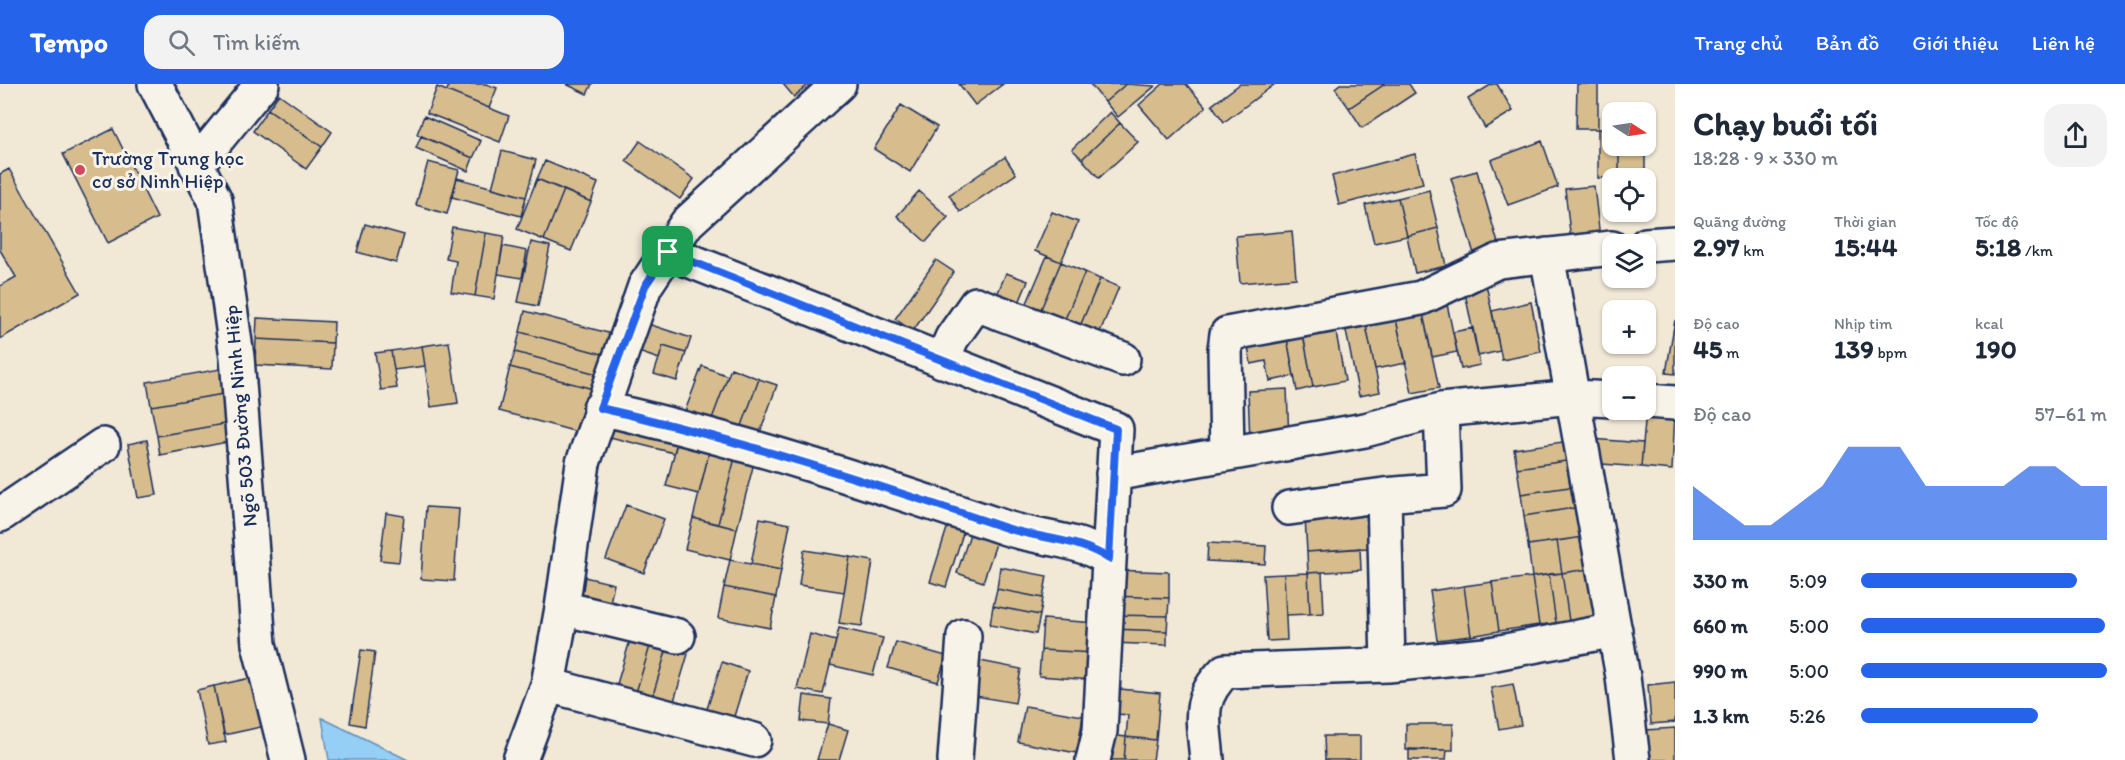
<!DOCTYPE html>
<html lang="vi">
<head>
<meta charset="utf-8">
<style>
  :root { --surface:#fff; --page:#f2f2f3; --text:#1f2937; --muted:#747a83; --accent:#2563eb }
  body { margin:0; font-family:Itim,sans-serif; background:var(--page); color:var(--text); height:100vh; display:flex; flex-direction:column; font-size:22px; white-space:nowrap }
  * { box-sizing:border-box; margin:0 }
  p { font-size:20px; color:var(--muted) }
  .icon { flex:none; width:33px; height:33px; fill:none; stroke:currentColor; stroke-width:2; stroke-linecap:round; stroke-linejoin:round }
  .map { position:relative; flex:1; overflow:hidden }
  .details { display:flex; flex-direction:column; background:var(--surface); width:450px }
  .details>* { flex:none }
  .needle { width:39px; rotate:102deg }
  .controls { position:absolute; left:1602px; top:18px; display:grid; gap:12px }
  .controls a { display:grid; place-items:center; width:54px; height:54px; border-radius:12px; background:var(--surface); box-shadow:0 2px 4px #0004; font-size:30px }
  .pin { position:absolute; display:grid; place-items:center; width:51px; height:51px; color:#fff; margin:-26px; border-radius:12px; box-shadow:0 3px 9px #0006 }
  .round { display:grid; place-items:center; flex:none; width:63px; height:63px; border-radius:18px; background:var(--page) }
  .head { display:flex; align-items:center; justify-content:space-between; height:102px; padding:0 18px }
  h1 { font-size:33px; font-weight:700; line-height:45px }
  .figures { display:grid; grid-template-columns:repeat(3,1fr); gap:9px; height:102px; padding:6px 18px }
  .figures div { display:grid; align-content:center }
  .figures b { font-size:26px; font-weight:700 }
  .figures small { font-size:16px; font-weight:400 }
  .figures p { font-size:16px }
  .chart { height:168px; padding:12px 18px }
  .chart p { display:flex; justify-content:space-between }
  .chart svg { width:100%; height:108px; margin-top:6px; fill:var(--accent); opacity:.7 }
  ul { padding:0 18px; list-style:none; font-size:20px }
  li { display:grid; grid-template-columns:96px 72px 1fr; align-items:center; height:45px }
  li i { height:15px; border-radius:8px; background:var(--accent) }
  header { display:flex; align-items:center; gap:36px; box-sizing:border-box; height:84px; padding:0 30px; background:var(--accent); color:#fff }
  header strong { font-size:28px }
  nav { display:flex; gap:33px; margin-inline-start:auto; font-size:21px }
  .search { width:420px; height:54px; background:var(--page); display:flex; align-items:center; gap:15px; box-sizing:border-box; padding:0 21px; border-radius:18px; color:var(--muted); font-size:22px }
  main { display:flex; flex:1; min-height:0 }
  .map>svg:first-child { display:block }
  .water { fill:#95cff5; stroke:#648fb9; stroke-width:1.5 }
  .building { fill:#d7bd8d; stroke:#1b2f5e; stroke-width:1.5 }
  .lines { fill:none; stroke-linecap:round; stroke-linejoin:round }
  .minor-casing { stroke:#1b2f5e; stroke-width:38 }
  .minor { stroke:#f7f3e8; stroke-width:33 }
  .route-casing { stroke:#fff; stroke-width:12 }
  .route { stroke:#2563eb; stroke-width:8 }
  .poi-dot { fill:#d1495b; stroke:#f7f3e8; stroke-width:2 }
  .labels { text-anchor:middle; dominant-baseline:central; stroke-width:6; stroke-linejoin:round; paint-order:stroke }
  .poi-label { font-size:20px; fill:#1b2f5e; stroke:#f7f3e8; text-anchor:start }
  .street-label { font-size:20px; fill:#1b2f5e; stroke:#f7f3e8 }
</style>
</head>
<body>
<header>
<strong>Tempo</strong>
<div class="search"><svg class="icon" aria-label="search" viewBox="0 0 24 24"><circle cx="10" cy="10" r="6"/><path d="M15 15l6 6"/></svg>Tìm kiếm</div>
<nav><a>Trang chủ</a><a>Bản đồ</a><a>Giới thiệu</a><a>Liên hệ</a></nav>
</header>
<main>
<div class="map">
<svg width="1675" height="676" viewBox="0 0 1675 676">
  <rect width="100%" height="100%" fill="#f1e8d6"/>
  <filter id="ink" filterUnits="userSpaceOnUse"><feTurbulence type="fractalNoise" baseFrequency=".0167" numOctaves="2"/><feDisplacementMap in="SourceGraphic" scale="12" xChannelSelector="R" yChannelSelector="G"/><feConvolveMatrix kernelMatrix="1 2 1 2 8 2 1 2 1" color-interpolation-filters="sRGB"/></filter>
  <g filter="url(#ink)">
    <path class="water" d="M322 634 408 676H329Z"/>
    <path class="building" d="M449 0H486L497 4 489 24 447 7Z
      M566 0H592L587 10Z
      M783 0H809L794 13Z
      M959 0H1003L975 21Z
      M1090 0H1126L1105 18Z
      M1126 0 1155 2 1118 33 1105 18Z
      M1163 0H1186L1206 23 1169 56 1139 21Z
      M1275 0 1224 38 1212 21 1240 0Z
      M1340 0H1385L1349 24 1335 4Z
      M1385 0H1409L1415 9 1362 44 1349 24Z
      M1492 0H1497L1513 27 1485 44 1468 15Z
      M1577 0H1598V45H1576Z
      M437 3 509 32 500 58 427 29Z
      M279 10 332 48 322 63 268 25Z
      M901 21 937 43 910 88 874 65Z
      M268 25 322 63 306 85 253 47Z
      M1110 28 1120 39 1082 75 1072 65Z
      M424 32 481 57 473 74 417 50Z
      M1120 39 1138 58 1099 94 1082 75Z
      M113 45 157 134 108 159 63 70Z
      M1598 45H1612V62H1619V94H1598Z
      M421 52 473 74 468 87 416 64Z
      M640 57 694 95 680 115 626 77Z
      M1542 57 1558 103 1508 121 1491 76Z
      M1619 62H1645V93L1619 94Z
      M502 67 536 76 526 113 492 104Z
      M1415 70 1423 99 1339 121 1332 92Z
      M1005 73 1016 90 960 128 949 111Z
      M545 77 598 99 591 118 537 95Z
      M428 78 459 86 447 130 416 121Z
      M9 85 80 209 0 255V202L16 193 0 166V90Z
      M1477 87 1500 166 1475 173 1451 94Z
      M457 94 526 113 521 132 452 113Z
      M537 95 564 106 544 156 517 145Z
      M1594 102 1600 154 1571 158 1565 105Z
      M564 106 591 118 571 167 544 156Z
      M1429 106 1438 144 1407 152 1398 114Z
      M919 107 948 133 926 158 897 132Z
      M1398 114 1407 152 1374 159 1365 121Z
      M1052 128 1078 138 1061 178 1035 167Z
      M365 140 404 151 396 179 357 168Z
      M452 143 486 149 475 212 451 208 456 177 446 175Z
      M1438 144 1446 182 1415 189 1407 152Z
      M1292 147 1296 194 1240 199 1236 152Z
      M486 149 504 152 494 215 475 212Z
      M531 158 550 162 538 222 518 218Z
      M503 162 527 167 522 194 498 190Z
      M1047 172 1061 178 1035 239 1021 233Z
      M936 176 954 188 913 247 895 235Z
      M1061 178 1085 188 1059 249 1035 239Z
      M1085 188 1100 195 1075 254 1059 249Z
      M1006 189 1028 197 1016 226 994 218Z
      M1100 195 1119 203 1094 262 1075 254Z
      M1486 200 1500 267 1478 272 1464 204Z
      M1531 218 1541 268 1502 276 1492 227Z
      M1447 220 1457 268 1432 273 1422 225Z
      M1422 225 1439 304 1412 309 1395 231Z
      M525 227 612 250 606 271 520 248Z
      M1395 231 1406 279 1375 285 1365 237Z
      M257 234 334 238 333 259 256 255Z
      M1675 236V290L1666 289Z
      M1365 237 1380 308 1359 312 1345 242Z
      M642 238 691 254 686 269 663 262 659 275 633 266Z
      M1301 240 1313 303 1297 307 1285 244Z
      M1335 243 1345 297 1313 303 1303 250Z
      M1285 244 1294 292 1270 297 1266 277 1251 280 1246 251Z
      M1473 244 1480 281 1461 285 1453 248Z
      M520 248 606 271 601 291 515 268Z
      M256 255 333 259 332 285 255 281Z
      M449 258 458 319 431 323 422 262Z
      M422 262 425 282 394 286 391 267Z
      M663 262 686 269 677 297 654 290Z
      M391 267 397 304 381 306 375 269Z
      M515 268 601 291 597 306 510 283Z
      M702 282 728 292 710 340 684 330Z
      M510 283 597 306 585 350 499 327Z
      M226 284 230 309 151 322 147 298Z
      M731 284 759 295 739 350 710 340Z
      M759 295 777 301 757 357 739 350Z
      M1287 305 1289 356 1250 357 1248 307Z
      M230 309 235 338 157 352 151 322Z
      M1646 326 1675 329 1672 386 1641 383Z
      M608 330 680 347 674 369 602 351Z
      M235 338 238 356 160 371 157 352Z
      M680 347 712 356 699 410 666 402Z
      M1591 355 1643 359 1641 383 1589 379Z
      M147 356 157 411 138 414 128 360Z
      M712 356 738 362 718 440 693 434Z
      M1577 356 1580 375 1517 384 1514 365Z
      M738 362 757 367 737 445 718 440Z
      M1580 375 1583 401 1521 410 1517 384Z
      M1583 401 1586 422 1524 432 1521 410Z
      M626 421 664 435 644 489 606 475Z
      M1586 422 1590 452 1528 461 1524 432Z
      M426 423 459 425 454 497 421 495Z
      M386 429 404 432 399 478 380 476Z
      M1367 431 1368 464 1307 468 1305 434Z
      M693 434 737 445 730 476 685 465Z
      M760 434 790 440 781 486 751 480Z
      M975 435 1001 445 983 498 957 489Z
      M949 438 965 443 946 503 930 498Z
      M1590 452 1595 484 1562 489 1557 457Z
      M1557 457 1562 489 1532 493 1528 461Z
      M1208 459 1266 462 1265 480 1207 477Z
      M1360 464 1361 486 1308 489 1307 468Z
      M804 466 850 473 844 508 799 501Z
      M850 473 873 477 862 542 839 539Z
      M730 476 781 486 776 513 724 503Z
      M1000 483 1047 492 1043 514 997 505Z
      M1595 484 1602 532 1569 537 1562 489Z
      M1112 486 1169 488V514L1112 512Z
      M1322 488 1324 529 1310 530 1308 489Z
      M1308 489 1310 530 1286 531 1284 490Z
      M1562 489 1569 537 1556 539 1549 490Z
      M572 490 614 500 607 532 564 523Z
      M1284 490 1287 556 1267 557 1263 491Z
      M1549 490 1556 539 1539 541 1532 493Z
      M1532 493 1539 541 1499 547 1492 498Z
      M1492 498 1499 547 1471 552 1464 502Z
      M1464 502 1471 552 1437 556 1430 507Z
      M724 503 776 513 770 544 718 534Z
      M997 505 1043 514 1040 531 993 522Z
      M1112 512 1169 514 1168 532 1111 531Z
      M993 522 1040 531 1036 550 990 541Z
      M1111 531 1168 532 1167 547 1111 545Z
      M1043 535 1096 539 1094 569 1041 566Z
      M839 544 883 554 873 591 830 581Z
      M1111 545 1167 547V561L1110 559Z
      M810 550 836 557 823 610 797 605Z
      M631 553 651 559 634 615 614 610Z
      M896 558 946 572 938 598 888 584Z
      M651 559 667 564 650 621 634 615Z
      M667 564 688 570 671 627 650 621Z
      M361 566 375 568 365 642 350 639Z
      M1041 566 1094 569 1092 596 1039 592Z
      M970 575 1021 585 1015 619 964 610Z
      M722 578 748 587 731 642 704 634Z
      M255 593 265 642 224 651 214 602Z
      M1675 598V638L1651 640 1648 601Z
      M1513 600 1521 641 1499 645 1491 604Z
      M214 602 226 658 208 661 197 606Z
      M1110 604 1160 609 1156 656 1126 653 1128 631 1107 629Z
      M804 611 831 615 828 640 801 637Z
      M1025 622 1083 632 1077 669 1018 658Z
      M828 640 848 646 839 676H817Z
      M1406 640H1453V666H1406Z
      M1675 644V676H1648L1646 646Z
      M1102 650 1126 653 1124 676H1100Z
      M1324 652H1360V676H1325Z
      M1126 653 1156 656 1153 676H1124Z
      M1409 665 1447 666 1446 676H1409Z"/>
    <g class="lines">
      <defs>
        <path id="minor" d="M155 0 215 116 237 273 259 560 288 676
          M196 81 262 0
          M1646 161 1675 159
          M668 168 1116 345 1100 647 1093 676
          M1547 171 1623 593 1633 676
          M942 277 952 254 976 220 1123 275
          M1646 317 1675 319
          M600 324C738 355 872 399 1006 444 1040 455 1080 455 1109 475
          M1227 369 1225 265 1227 250 1421 214 1498 177 1612 164
          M1113 390 1365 346 1441 326 1573 313 1612 315
          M1289 424 1384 411
          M0 431 103 361
          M562 524 678 552
          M1388 581 1384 411 1444 406 1441 326
          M548 601 754 656
          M520 676 548 601 562 524 583 379 645 202 687 139 839 0
          M955 676 964 552
          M1207 676C1204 637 1195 617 1225 587L1388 581 1485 571 1615 546"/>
      </defs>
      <use href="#minor" class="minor-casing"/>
      <use href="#minor" class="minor"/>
    </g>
  </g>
  <g class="lines" filter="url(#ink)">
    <defs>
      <path id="route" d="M668 168 1116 345 1109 475C1080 455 1040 455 1006 444 872 399 738 355 600 324L645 202Z"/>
    </defs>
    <use href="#route" class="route-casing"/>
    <use href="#route" class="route"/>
  </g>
  <circle class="poi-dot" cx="80" cy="86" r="6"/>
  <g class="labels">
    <g class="poi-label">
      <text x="92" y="74">Trường Trung học<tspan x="92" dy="23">cơ sở Ninh Hiệp</tspan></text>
    </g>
    <g class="street-label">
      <text transform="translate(240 332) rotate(-95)">Ngõ 503 Đường Ninh Hiệp</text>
    </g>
  </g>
</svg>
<div class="controls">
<a><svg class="needle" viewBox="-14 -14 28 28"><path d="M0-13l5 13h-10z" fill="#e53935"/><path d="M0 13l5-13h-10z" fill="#747a83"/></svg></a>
<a><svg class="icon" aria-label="locate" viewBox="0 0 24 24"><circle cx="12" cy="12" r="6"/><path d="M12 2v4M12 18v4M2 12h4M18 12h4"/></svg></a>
<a><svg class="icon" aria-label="layers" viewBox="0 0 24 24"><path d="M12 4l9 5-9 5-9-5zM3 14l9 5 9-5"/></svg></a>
<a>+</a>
<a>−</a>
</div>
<div class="pin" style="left:668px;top:168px;background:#1e9e55"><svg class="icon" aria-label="arrive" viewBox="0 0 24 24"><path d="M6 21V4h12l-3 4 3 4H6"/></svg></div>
</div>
<section class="details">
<div class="head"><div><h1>Chạy buổi tối</h1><p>18:28 · 9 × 330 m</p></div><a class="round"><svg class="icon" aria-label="share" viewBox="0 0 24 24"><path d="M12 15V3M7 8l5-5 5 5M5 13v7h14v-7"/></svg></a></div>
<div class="figures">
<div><p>Quãng đường</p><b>2.97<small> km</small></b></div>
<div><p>Thời gian</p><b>15:44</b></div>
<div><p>Tốc độ</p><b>5:18<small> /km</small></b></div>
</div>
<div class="figures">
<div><p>Độ cao</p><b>45<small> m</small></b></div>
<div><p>Nhịp tim</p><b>139<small> bpm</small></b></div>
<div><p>kcal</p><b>190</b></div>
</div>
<div class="chart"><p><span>Độ cao</span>57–61 m</p>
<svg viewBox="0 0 160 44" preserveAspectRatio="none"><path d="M0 44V22L10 30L20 38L30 38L40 30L50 22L60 6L70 6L80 6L90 22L100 22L110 22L120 22L130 14L140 14L150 22L160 22V44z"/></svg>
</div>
<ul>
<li><b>330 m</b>5:09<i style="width:88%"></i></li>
<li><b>660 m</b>5:00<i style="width:99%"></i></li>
<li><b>990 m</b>5:00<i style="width:100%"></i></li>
<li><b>1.3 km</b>5:26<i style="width:72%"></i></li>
</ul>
</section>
</main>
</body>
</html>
